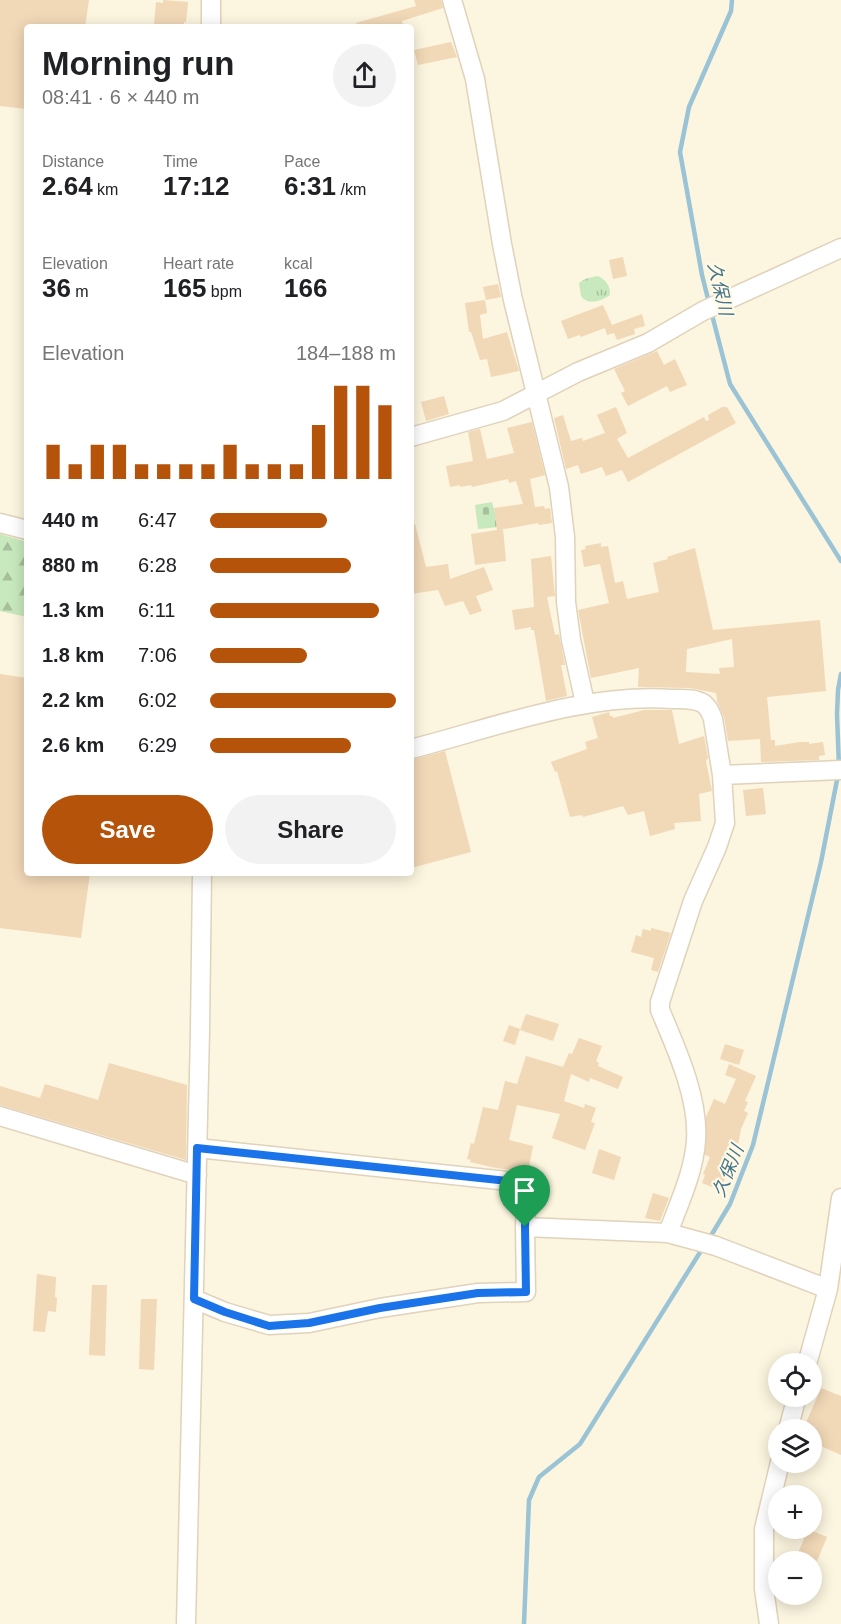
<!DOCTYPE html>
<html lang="en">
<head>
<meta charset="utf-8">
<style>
  :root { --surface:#fff; --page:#f2f2f2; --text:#202124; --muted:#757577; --accent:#b45309 }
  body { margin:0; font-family:Helvetica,"Noto Sans JP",sans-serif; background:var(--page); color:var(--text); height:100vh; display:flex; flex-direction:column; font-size:22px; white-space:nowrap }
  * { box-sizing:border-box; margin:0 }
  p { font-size:20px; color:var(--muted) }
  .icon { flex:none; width:33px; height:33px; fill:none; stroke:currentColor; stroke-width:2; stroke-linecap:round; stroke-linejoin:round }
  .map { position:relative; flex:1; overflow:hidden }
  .side { position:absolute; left:24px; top:24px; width:390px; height:852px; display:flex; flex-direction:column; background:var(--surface); border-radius:6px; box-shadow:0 3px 15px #0003 }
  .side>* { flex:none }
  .controls { position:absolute; left:768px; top:1353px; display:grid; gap:12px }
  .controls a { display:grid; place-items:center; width:54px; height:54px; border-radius:50%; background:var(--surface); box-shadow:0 3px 15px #0003; font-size:30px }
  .pin { position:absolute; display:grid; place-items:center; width:51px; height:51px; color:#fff; margin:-62px -26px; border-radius:50% 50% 50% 0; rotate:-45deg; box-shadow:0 0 6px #0007 }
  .pin .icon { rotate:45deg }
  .round { display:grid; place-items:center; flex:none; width:63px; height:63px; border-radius:32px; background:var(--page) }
  .overview { display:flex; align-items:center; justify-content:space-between; height:102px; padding:0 18px }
  h1 { font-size:33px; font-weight:800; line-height:45px }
  .metrics { display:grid; grid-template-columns:repeat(3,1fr); gap:9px; height:102px; padding:6px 18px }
  .metrics div { display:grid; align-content:center }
  .metrics b { font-size:26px; font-weight:800 }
  .metrics small { font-size:16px; font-weight:400 }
  .metrics p { font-size:16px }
  .chart { height:168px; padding:12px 18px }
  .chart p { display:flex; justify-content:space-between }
  .chart svg { width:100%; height:108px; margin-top:6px; stroke:var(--accent); stroke-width:6 }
  .action { display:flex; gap:12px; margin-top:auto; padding:12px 18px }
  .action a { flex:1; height:69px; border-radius:36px; background:var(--accent); color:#fff; font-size:24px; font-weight:800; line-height:69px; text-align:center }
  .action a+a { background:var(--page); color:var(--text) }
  ul { padding:0 18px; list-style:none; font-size:20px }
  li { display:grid; grid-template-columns:96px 72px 1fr; align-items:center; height:45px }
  li i { height:15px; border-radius:8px; background:var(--accent) }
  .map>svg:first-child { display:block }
  .grass { fill:url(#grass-tufts) }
  .forest { fill:url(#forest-firs) }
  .cemetery { fill:url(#cemetery-stones) }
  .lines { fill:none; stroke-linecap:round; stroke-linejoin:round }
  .stream { stroke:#9ac3d6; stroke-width:4.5 }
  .building { fill:#f1d8b7; fill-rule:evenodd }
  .minor-casing { stroke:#e0d2bb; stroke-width:21 }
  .minor { stroke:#fff; stroke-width:18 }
  .route-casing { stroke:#fff; stroke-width:12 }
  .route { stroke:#1a73e8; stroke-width:8 }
  .labels { text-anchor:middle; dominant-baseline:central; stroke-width:4.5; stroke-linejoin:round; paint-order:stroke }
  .water-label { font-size:18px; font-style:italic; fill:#44758c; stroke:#fff9e5 }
</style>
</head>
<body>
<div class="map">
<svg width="841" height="1624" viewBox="0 0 841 1624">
  <defs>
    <pattern id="grass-tufts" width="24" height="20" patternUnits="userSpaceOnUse" patternTransform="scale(1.5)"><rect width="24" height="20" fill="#c8e9be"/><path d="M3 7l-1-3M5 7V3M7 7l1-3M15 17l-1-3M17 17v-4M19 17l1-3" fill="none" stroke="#a7c09c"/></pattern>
    <pattern id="forest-firs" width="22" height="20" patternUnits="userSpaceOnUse" patternTransform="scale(1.5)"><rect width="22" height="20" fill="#c8e9be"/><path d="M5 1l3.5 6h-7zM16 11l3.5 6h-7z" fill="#a7c09c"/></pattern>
    <pattern id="cemetery-stones" width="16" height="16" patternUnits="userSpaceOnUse" patternTransform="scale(1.5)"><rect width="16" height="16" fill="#c8e9be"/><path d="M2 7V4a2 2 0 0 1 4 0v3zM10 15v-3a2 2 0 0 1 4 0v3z" fill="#a7c09c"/></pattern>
  </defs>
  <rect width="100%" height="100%" fill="#fcf5df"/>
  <path class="grass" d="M597 276C605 278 611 287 610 295 601 301 588 306 581 296L579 283 585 279Z"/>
  <path class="forest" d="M0 534 27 542V617L0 611Z"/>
  <path class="cemetery" d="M492 502 499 527 478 529 475 505Z"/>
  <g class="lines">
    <path class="stream" d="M709 303 702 275 680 152 689 107 731 11 732 0
      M711 311 730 384 841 561
      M839 767 837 714 838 690 841 674
      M709 1239 730 1204 753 1145 821 862 838 775
      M524 1624 529 1500 539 1477 580 1444 704 1246"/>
  </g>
  <path class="building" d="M0 0H89L85 27H27V109L0 106Z
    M163 0 188 2 186 22H184V26L154 24 156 2 163 3Z
    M414 0H441L443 8 402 21 403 25 394 27H356V23L416 6Z
    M451 42 457 57 418 65 414 50Z
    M623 257 627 276 613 279 609 260Z
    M498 284 501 297 486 300 483 287Z
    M485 300 487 313 480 315 483 339 507 332 519 371 491 377 487 359 480 360 471 332H469L465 303Z
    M603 305 612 325 642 314 645 326 634 329 635 334 617 340 614 333 607 335 605 328 581 337 579 335 568 339 561 321Z
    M657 351 664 365 675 359 687 385 670 392 667 386 628 406 621 393 625 391 614 369Z
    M444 396 449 414 426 421 421 402Z
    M616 407 627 433 617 439 628 458 704 417 706 421 709 420 708 415 722 407H727L736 423 628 482 622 470 606 476 602 467 581 474 578 465 566 469 554 418 563 415 571 441 582 438 583 441 605 433 597 415Z
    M532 422 545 475 530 479 535 507 544 506 545 509 550 508 552 523 539 525 538 523 499 530 503 529 506 561 475 565 471 534 497 530 494 508 523 504 516 481 509 483 508 479 472 487 471 485 460 487V485L450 487 446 466 473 461 468 432 480 429 487 459 514 453 507 428Z
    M411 524H415L426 567 448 564 450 579 484 567 493 590 476 596 482 611 470 615 463 601 445 606 438 590 411 594Z
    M601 543V547L608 546 615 583 623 581 627 599 659 592 653 563 668 559 667 557 695 548 713 630 820 620 826 691 767 697 771 740H775V746L800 742H809V744L823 742 825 755 819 756V760L761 762 760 739 728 741 724 717 717 701 716 693 690 688 638 687 639 668 591 678 578 610 609 603 600 564 584 567 581 550 586 549 585 546ZM732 639 734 667 719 668 720 674 686 672 687 649Z
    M551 556 555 596 547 597 555 635 559 634 565 665H561L567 696 546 701 534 630H531V627L515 630 512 610 534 607 531 559Z
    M0 674 27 678V873H90L81 938 0 928Z
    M644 710H672L679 744 704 736 708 758 706 761 712 791 699 794 701 821 674 823 675 829 650 836 644 811 628 815 623 806 583 817 582 815 570 817 557 771 555 772 551 762 587 749 585 742 598 738 592 717 609 712 610 716H613V718Z
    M445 751 471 852 411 868V760Z
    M763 788 766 814 746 816 743 790Z
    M651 928 671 933 658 972 651 970 654 958 631 952 636 935 641 937 643 929 651 931Z
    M526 1014 559 1024 553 1041 520 1030Z
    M509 1025 520 1029 515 1045 503 1041Z
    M579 1038 602 1046 596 1061 599 1063 598 1066 623 1077 618 1089 590 1078 589 1082 571 1074 564 1101 584 1108 585 1104 596 1108 591 1122 595 1123 585 1150 552 1138 560 1114 517 1105 509 1140 533 1146 528 1172 496 1168 470 1162 471 1160 467 1159 471 1143 474 1144 483 1107 498 1110 505 1081 517 1084 526 1056 563 1067 569 1053 572 1054Z
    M725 1044 744 1050 739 1065 720 1059Z
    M109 1063 187 1085 186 1160 0 1105V1086L40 1098 45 1084 98 1100Z
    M729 1064 756 1076 745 1101 748 1102 744 1111 748 1113 741 1129 737 1150 720 1190 702 1183 705 1175 703 1174 710 1157 705 1155 706 1117 714 1099 725 1104 736 1079 725 1075Z
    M599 1149 621 1157 614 1180 592 1173Z
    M653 1193 669 1198 660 1221 645 1218Z
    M37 1274 56 1277 55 1297 57 1298 56 1312 48 1311 45 1332 33 1331Z
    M92 1285H107L105 1356 89 1355Z
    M141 1299H157L154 1370 139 1369Z
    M821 1388 841 1396V1455L812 1442V1430H803Z
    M808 1529 827 1537 817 1561 798 1553Z"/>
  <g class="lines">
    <defs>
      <path id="minor" d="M452 0 475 79 502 244 513 300 559 487 565 537 566 602 571 640 585 703
        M211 27V0
        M411 437 503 411 578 372 648 343 703 311 841 248
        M0 523 27 530
        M411 749C497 727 583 693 672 699 683 699 695 698 704 704 709 708 711 713 713 719L722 775 725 823 717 847 693 901 660 1002V1010C676 1048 699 1098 696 1140 694 1172 679 1203 668 1233
        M722 775 841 770
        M0 1116 197 1175
        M525 1227 668 1233 716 1246 828 1289
        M194 1299 225 1312 269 1325 309 1323 380 1308 478 1293 526 1292 525 1227 527 1183 197 1148
        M807 1364 828 1289 841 1198
        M788 1430 797 1396
        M186 1624 200 1031 202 873
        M769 1624 764 1589V1529L780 1462"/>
    </defs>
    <use href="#minor" class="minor-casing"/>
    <use href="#minor" class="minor"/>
  </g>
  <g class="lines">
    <defs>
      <path id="route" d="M197 1148 527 1183 525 1227 526 1292 478 1293 380 1308 309 1323 269 1326 225 1312 194 1299Z"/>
    </defs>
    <use href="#route" class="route-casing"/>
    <use href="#route" class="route"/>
  </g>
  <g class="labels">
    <g class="water-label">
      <text transform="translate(720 289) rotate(77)">久保川</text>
      <text transform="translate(728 1171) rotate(-68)">久保川</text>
    </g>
  </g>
</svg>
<div class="controls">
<a><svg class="icon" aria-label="locate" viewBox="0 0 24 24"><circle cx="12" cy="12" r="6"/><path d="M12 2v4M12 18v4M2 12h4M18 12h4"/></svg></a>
<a><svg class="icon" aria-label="layers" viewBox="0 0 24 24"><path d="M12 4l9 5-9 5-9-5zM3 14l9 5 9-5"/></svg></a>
<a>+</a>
<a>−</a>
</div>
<div class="pin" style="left:525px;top:1227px;background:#1e9e55"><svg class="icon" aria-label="arrive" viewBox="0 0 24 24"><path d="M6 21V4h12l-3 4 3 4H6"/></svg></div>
<section class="side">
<div class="overview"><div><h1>Morning run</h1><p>08:41 · 6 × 440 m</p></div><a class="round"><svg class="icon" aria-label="share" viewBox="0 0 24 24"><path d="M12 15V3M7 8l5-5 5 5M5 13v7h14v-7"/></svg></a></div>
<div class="metrics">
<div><p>Distance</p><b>2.64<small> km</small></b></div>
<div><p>Time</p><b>17:12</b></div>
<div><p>Pace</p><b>6:31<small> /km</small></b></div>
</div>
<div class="metrics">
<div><p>Elevation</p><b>36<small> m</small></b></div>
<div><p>Heart rate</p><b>165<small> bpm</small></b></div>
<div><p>kcal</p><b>166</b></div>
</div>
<div class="chart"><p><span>Elevation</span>184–188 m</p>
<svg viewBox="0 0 160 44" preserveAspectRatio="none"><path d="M5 44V30M15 44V38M25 44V30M35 44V30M45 44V38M55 44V38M65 44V38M75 44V38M85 44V30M95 44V38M105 44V38M115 44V38M125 44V22M135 44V6M145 44V6M155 44V14"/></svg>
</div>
<ul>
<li><b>440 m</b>6:47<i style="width:63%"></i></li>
<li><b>880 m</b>6:28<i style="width:76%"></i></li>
<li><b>1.3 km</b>6:11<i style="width:91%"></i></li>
<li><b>1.8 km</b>7:06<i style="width:52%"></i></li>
<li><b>2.2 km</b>6:02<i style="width:100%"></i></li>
<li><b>2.6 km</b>6:29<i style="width:76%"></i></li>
</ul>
<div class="action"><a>Save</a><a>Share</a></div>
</section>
</div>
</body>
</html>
